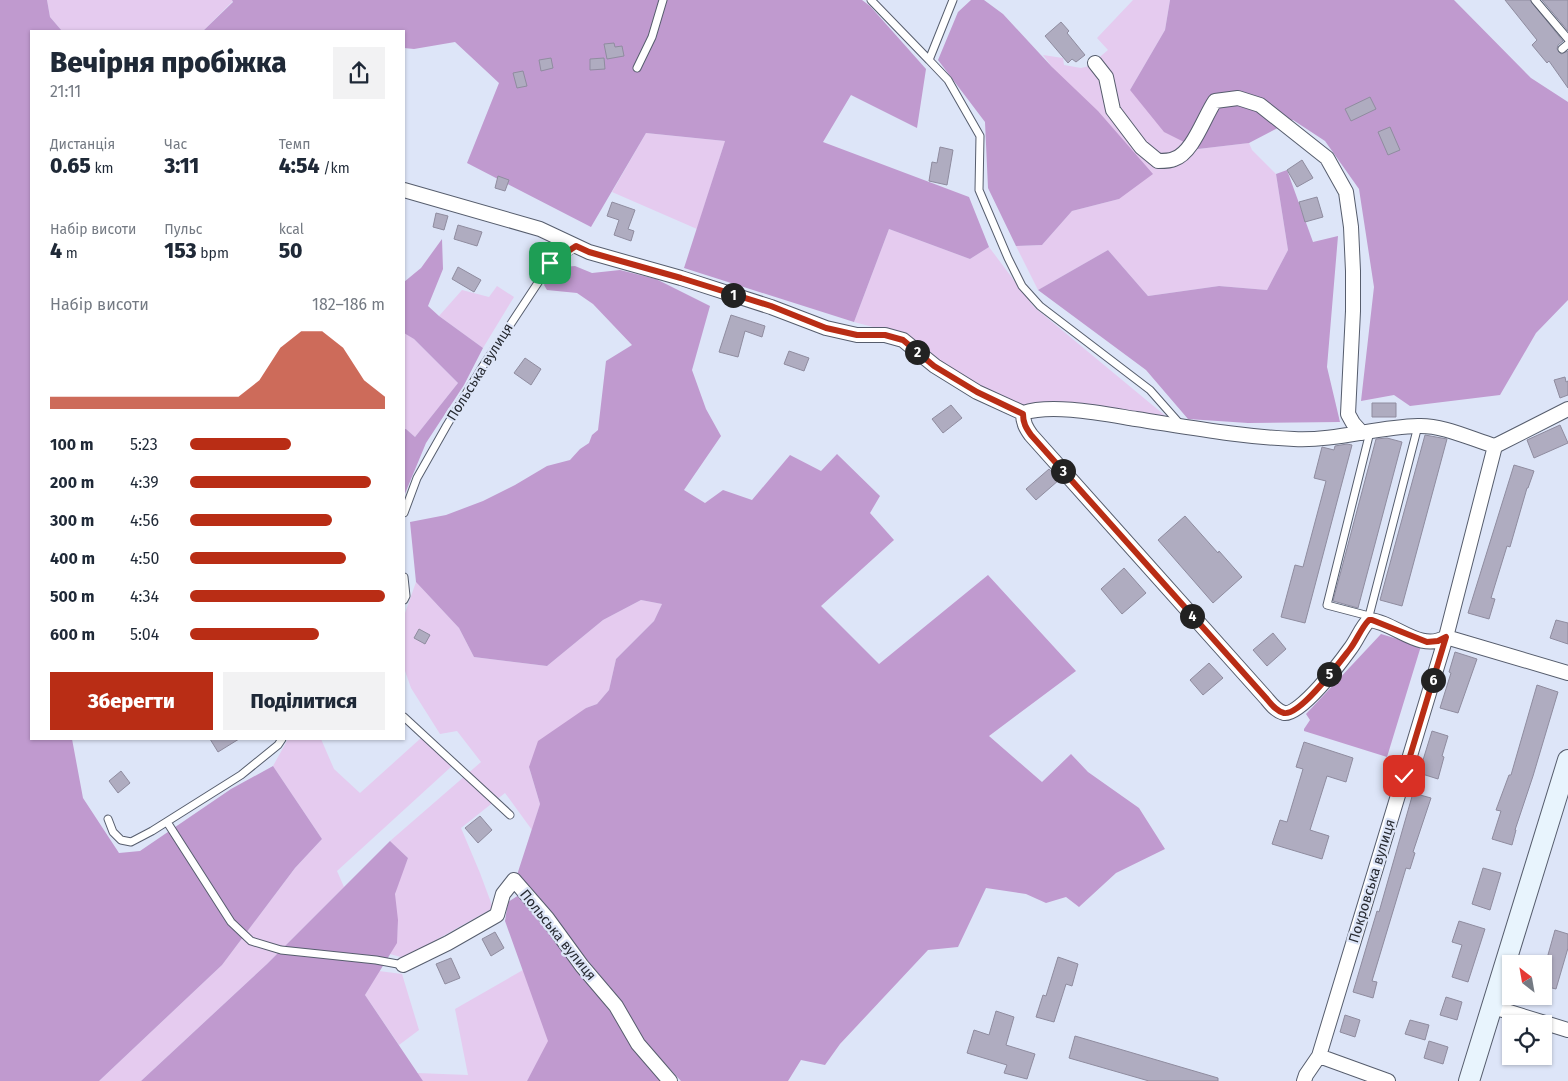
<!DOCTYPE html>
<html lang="uk">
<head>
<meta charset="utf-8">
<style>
  :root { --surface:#fff; --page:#f2f2f3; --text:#1f2937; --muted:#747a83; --accent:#b92d15 }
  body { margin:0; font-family:"Fira Sans",sans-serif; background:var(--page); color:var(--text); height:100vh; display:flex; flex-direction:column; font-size:19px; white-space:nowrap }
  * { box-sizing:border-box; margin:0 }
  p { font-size:16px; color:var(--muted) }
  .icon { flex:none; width:28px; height:28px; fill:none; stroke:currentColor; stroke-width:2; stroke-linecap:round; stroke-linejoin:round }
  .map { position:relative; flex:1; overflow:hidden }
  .drawer { position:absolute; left:30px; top:30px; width:375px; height:710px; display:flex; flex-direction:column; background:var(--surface); border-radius:0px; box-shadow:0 1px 4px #0004 }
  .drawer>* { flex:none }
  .needle { width:32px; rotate:329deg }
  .fabs { position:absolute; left:1502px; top:955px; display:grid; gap:10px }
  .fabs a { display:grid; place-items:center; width:50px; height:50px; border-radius:0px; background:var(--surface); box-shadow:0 1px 4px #0004; font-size:25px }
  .pin { position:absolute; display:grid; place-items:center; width:42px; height:42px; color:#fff; margin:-21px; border-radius:10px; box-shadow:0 2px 8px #0006 }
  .km { position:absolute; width:25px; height:25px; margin:-12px; border-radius:50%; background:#222; color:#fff; font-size:14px; line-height:25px; text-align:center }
  .round { display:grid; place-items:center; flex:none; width:52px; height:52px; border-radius:0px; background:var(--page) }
  .head { display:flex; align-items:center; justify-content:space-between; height:85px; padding:0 20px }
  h1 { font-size:28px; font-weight:800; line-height:38px }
  .figures { display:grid; grid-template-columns:repeat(3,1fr); gap:8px; height:85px; padding:5px 20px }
  .figures div { display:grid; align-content:center }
  .figures b { font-size:21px; font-weight:800 }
  .figures small { font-size:14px; font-weight:400 }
  .figures p { font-size:14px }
  .chart { height:140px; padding:10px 20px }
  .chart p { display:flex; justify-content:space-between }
  .chart svg { width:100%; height:90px; margin-top:5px; fill:var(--accent); opacity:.7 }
  .cta { display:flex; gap:10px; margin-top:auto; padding:10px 20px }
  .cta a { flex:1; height:58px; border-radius:0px; background:var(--accent); color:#fff; font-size:20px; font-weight:800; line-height:58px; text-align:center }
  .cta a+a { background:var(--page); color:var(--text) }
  ul { padding:0 20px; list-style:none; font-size:16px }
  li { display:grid; grid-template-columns:80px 60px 1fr; align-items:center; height:38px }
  li i { height:12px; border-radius:6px; background:var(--accent) }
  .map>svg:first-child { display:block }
  .green { fill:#e5cbef }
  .forest { fill:#c09acf }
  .building { fill:#afacc0; stroke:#8f8c9f }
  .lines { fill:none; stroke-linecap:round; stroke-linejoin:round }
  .lane-casing { stroke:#565d6d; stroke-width:9 }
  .street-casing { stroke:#565d6d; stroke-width:16 }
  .secondary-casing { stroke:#565d6d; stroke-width:22 }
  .lane { stroke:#fff; stroke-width:7 }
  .street { stroke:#fff; stroke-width:14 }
  .secondary { stroke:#e8f4fd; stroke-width:20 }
  .route-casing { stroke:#fff; stroke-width:10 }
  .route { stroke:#b92d15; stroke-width:6 }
  .labels { text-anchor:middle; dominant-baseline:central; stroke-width:4.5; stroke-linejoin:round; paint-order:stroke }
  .street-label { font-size:14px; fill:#282b32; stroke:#dde5f8 }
</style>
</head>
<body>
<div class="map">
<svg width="1568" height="1081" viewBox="0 0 1568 1081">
  <rect width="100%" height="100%" fill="#dde5f8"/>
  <path class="green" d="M47 0H232L233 1 203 31H62L50 17Z
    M1133 0H1170L1165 30 1130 90 1198 149 1249 143 1252 150 1276 174 1288 250 1267 290 1219 286 1148 296 1108 250 1038 290 1016 246 1042 245 1072 211 1119 199 1052 67 1043 55 1063 58 1064 65 1081 68 1089 66 1108 50 1097 38Z
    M646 133 725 141 697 229 612 192Z
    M889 229 970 259 989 247 1034 307 1168 418 1079 405H1019L967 381 903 335 854 322Z
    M497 286 514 297 483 348 439 316 462 290 489 297Z
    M404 332 414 339 458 383 415 437 406 429H404Z
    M416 582 459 628 474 657 547 666 603 620 641 600 662 604 654 621 616 659 609 690 597 704 586 708 529 767 540 804 532 830 505 793 461 828 480 873 493 908 404 958 390 954C403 931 395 919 395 896 395 884 404 869 408 858L390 841 481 762 457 731 440 734 411 688 404 668V616Z
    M421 738 452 766 337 871 344 887 267 964 141 1081H99L222 965 295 868 322 839 273 766 288 739H321L334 769 360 793Z
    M523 970 549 1041 527 1081H423L417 1073 468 1075 455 1009Z
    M379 971 402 974 419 1030 399 1045 365 995Z"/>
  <path class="forest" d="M0 0H47L50 17 62 31H31V739H72L83 798 119 853 140 851 231 789 273 766 322 839 295 868 222 965 99 1081H0Z
    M232 0H862L870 6 926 69 917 128 851 95 823 142 969 197 989 247 970 259 889 229 854 322 684 268 725 141 646 133 591 227 467 163 499 83 455 42 414 49 404 48V31H203L233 2Z
    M971 0H984L1003 14 1052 67 1098 111 1153 174 1119 199 1072 211 1042 245 1016 246 988 188 985 122 938 60 958 12Z
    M1170 0H1454L1531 78 1568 102V300L1536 333 1500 395 1410 406 1394 395 1361 401 1374 287 1359 189 1325 141 1293 120 1249 143 1198 149 1164 132 1130 90 1165 30Z
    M1287 170 1313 242 1338 236 1327 367 1340 422 1248 423 1188 419 1146 370 1038 290 1108 250 1148 296 1219 286 1267 290 1288 250 1276 174Z
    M442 239 443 269 428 306 439 316 483 348 464 385 426 443 404 496V429H406L415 437 458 383 414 339 404 333V282L421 268Z
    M575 266 592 273 620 270 656 279 710 306 692 370 706 409 721 436 684 490 705 503 723 490 752 500 790 455 821 471 837 454 880 496 870 513 894 540 821 606 879 664 988 575 1076 671 989 736 1042 782 1071 754 1088 772 1139 808 1165 849 1116 873 1079 907 1066 897 1046 903 1026 894 986 888 958 947 928 950 840 1044 825 1065 801 1060 788 1081H681L642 1039 622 1002 517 875 540 804 529 767 538 741 586 708 597 704 609 690 616 659 654 621 662 604 641 600 603 620 547 666 474 657 459 628 416 582 410 522 446 515 483 501 515 485 547 466 570 460 580 449 589 443 592 435 598 430 606 361 632 345 593 304 577 293 547 290 544 285 552 268Z
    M1381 634 1421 646 1387 757 1304 731V729L1310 720 1306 714Z
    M390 841 408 858 395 894 398 920 397 943 365 995 423 1081H141L267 964Z
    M519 895 610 1011 640 1057 661 1081H527L548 1041 505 921 508 902Z"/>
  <path class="building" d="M1505 0H1530L1563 41 1558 45 1557 49 1561 54 1568 51V88L1549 61 1547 63 1532 45 1537 40Z
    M1542 0H1568V31Z
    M1061 22 1069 31 1067 33 1085 55 1076 62 1072 59 1068 63 1045 36Z
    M614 43 615 47 622 46 624 56 607 59 604 44Z
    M551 58 553 68 541 71 539 60Z
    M604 58 605 69 590 70V59Z
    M523 71 527 86 517 88 513 73Z
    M1370 97 1376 109 1351 121 1345 109Z
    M1390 127 1400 150 1388 155 1378 132Z
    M940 147 953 150 947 185 929 181 932 162 937 163Z
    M1302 160 1313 178 1297 187 1287 170Z
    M498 176 509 180 505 191 495 188Z
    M1317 197 1323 217 1305 222 1299 202Z
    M612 202 635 210 628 229 634 231 631 241 614 235 619 220 607 216Z
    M436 213 448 216 444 230 433 227Z
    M458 225 482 232 477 246 454 239Z
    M458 267 481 280 474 292 452 279Z
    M731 315 765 326 762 337 745 331 738 357 719 352Z
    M789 351 809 358 804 371 784 364Z
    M525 358 541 369 531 385 514 373Z
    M1565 377 1566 382 1568 381V395L1560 398 1554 380Z
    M1372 403H1396V417H1372Z
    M951 405 962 418 943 433 932 419Z
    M1560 425 1568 443 1534 458 1527 440Z
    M1425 435 1447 439 1402 606 1380 600Z
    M1387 438 1402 442 1358 608 1333 601 1376 439Z
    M1347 444 1352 445 1305 623 1281 617 1295 565 1303 567 1326 481 1314 478 1322 447 1334 450 1335 446Z
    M1514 465 1534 471 1528 488H1527L1510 547 1507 546 1491 598 1495 599 1489 619 1468 613Z
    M1049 469 1059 480 1036 500 1026 489Z
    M1185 516 1218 553 1219 551 1242 577 1213 603 1158 540Z
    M1124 568 1146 593 1122 614 1101 589Z
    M1556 620 1568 623V644L1550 638Z
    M419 629 430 635 425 644 414 638Z
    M1273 633 1286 649 1267 666 1253 650Z
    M1455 652 1477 659 1458 713 1440 708 1451 673 1449 672Z
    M1209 663 1223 678 1203 695 1190 680Z
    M1537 685 1558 692 1533 776 1515 830H1516L1512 845 1492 839 1501 811 1496 810 1509 775H1511Z
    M1432 731 1448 736 1442 756 1444 757 1438 779 1419 773Z
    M210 739H239L218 752Z
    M1304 742 1353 758 1346 782 1327 776 1310 830 1329 836 1322 859 1272 844 1280 820 1287 822 1303 769 1296 767Z
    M121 771 130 783 118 793 109 781Z
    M1413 793 1431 798 1413 852 1415 853 1410 869 1406 868 1372 981 1377 982 1373 998 1353 992 1377 911 1379 912Z
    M480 816 492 830 478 843 465 828Z
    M1483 868 1501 873 1490 910 1472 904Z
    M1459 921 1485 929 1468 982 1452 977 1462 945 1452 942Z
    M1555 930 1568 934V948L1556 989 1544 986V969Z
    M495 932 504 948 491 956 482 939Z
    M1058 957 1078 964 1072 986 1066 984 1054 1022 1036 1017 1043 995 1046 996Z
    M451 958 460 978 445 984 436 964Z
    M1446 997 1462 1002 1457 1020 1440 1015Z
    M996 1011 1014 1017 1006 1045 1035 1054 1027 1079 1004 1073 1007 1065 967 1053 974 1030 989 1035Z
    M1345 1015 1360 1020 1355 1037 1340 1032Z
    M1410 1020 1429 1025 1425 1040 1405 1034Z
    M1075 1036 1218 1078V1081H1149L1069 1058Z
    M1429 1041 1448 1047 1443 1064 1424 1058Z"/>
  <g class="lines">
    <defs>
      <path id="lane" d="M871 0 929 60
        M953 0 929 60 948 80 980 136 979 190 1008 258 1022 286 1040 306 1150 390 1180 424
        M1535 0 1568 39
        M1562 49 1568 44
        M637 68 652 37 663 0
        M404 513 417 478 447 425 481 369 551 263 576 247
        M404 577 406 596 404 600
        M1369 616 1418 426
        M1369 620V616L1327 605 1370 432
        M404 717 510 815
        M108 819 113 832 121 840 131 842 152 831 241 775 278 745 282 739
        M167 822 231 922 251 941 281 950 376 960 403 965"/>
      <path id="street" d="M1095 63 1106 77 1113 110 1141 147 1158 161C1163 161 1170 161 1174 159 1193 153 1204 117 1215 101L1238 98 1260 105 1327 158 1346 192 1351 227 1353 271V311L1348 414 1353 423 1362 433
        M404 190 540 229 589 252 681 278 771 307 826 328 857 335H885L903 340 935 366 977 392 1023 413C1023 423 1026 428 1031 435L1266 698C1271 704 1276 711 1284 713 1300 716 1340 663 1350 649 1357 640 1361 628 1369 620 1395 622 1420 653 1446 637L1568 673
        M1023 413C1052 403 1105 414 1136 419 1188 427 1241 437 1294 439 1336 441 1376 427 1418 426 1444 425 1471 439 1495 446L1568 409
        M403 965 448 943 497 915 503 894 514 880 547 918 582 966 616 1006 638 1044 670 1081
        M1493 1007 1568 1030
        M1319 1056 1388 1081
        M1304 1081 1306 1075 1319 1056 1446 637 1495 446"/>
      <path id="secondary" d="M1469 1081 1568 760"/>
    </defs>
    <use href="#lane" class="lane-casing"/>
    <use href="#street" class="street-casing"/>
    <use href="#secondary" class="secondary-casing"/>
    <use href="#lane" class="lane"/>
    <use href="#street" class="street"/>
    <use href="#secondary" class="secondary"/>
  </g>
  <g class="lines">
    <defs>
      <path id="route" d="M550 263 576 246 589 252 681 278 771 306 826 328 857 335H885L903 340 934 366 977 392 1023 414C1023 423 1026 428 1031 435L1266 698C1271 704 1276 711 1284 713 1300 716 1339 663 1350 649 1357 640 1361 628 1369 620H1372L1427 642 1438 641 1446 637 1404 776"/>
    </defs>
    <use href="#route" class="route-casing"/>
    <use href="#route" class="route"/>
  </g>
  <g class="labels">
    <g class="street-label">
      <text transform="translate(480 372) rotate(-58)">Польська вулиця</text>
      <text transform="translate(1372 881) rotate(-73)">Покровська вулиця</text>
      <text transform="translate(558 935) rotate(51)">Польська вулиця</text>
    </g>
  </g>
</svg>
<div class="fabs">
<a><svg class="needle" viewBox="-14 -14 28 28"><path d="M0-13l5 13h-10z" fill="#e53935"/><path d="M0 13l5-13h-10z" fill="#747a83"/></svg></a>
<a><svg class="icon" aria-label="locate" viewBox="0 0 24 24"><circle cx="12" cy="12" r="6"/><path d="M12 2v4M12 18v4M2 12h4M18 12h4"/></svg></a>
</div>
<div class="pin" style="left:550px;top:263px;background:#1e9e55"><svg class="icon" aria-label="arrive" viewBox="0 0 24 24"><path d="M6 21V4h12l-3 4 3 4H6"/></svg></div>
<div class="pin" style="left:1404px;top:776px;background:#d93025"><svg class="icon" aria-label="check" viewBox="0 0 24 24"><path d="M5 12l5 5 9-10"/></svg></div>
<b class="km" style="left:733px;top:295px">1</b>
<b class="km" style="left:917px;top:352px">2</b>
<b class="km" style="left:1063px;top:471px">3</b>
<b class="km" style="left:1192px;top:616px">4</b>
<b class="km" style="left:1329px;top:674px">5</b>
<b class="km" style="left:1433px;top:680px">6</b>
<section class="drawer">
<div class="head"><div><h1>Вечірня пробіжка</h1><p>21:11</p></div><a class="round"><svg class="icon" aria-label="share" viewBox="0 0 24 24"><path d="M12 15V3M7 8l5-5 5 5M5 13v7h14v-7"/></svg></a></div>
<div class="figures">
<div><p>Дистанція</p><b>0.65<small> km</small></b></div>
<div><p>Час</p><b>3:11</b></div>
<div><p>Темп</p><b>4:54<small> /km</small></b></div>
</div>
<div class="figures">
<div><p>Набір висоти</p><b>4<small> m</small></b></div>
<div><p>Пульс</p><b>153<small> bpm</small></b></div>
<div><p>kcal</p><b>50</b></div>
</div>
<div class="chart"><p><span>Набір висоти</span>182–186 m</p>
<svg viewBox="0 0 160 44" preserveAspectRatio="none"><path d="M0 44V38L10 38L20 38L30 38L40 38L50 38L60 38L70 38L80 38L90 38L100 30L110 14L120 6L130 6L140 14L150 30L160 38V44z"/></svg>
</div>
<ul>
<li><b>100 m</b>5:23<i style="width:52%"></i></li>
<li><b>200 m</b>4:39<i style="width:93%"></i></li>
<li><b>300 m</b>4:56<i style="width:73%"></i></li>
<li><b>400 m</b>4:50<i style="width:80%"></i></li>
<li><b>500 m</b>4:34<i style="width:100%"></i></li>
<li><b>600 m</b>5:04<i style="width:66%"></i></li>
</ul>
<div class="cta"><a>Зберегти</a><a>Поділитися</a></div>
</section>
</div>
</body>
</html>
